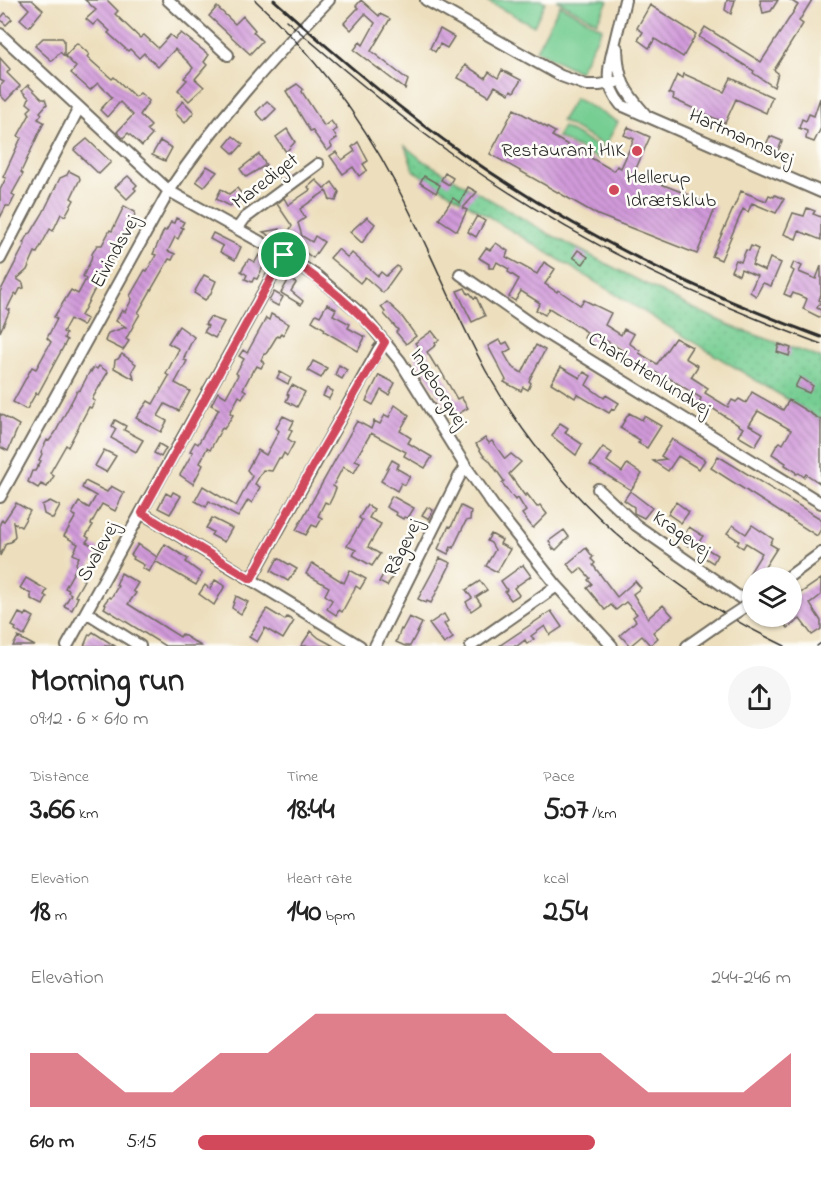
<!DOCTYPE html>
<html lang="en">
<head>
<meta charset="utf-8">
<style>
  :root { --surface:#fff; --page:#f6f6f6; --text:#222; --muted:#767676; --accent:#d1495b }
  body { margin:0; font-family:"Indie Flower",sans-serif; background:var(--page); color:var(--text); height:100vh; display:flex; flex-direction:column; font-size:22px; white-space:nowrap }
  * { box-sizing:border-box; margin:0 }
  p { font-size:20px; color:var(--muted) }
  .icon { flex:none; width:33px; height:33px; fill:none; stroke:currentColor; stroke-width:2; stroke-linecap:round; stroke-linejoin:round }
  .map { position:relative; height:646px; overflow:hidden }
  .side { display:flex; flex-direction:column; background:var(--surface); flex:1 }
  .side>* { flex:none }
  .tools { position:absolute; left:742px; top:567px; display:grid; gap:12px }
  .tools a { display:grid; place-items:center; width:60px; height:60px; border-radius:50%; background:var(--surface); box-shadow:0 2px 4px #0004; font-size:30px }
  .pin { position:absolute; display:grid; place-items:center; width:51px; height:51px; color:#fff; margin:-26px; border:3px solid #fff; border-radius:50%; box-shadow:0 2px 6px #0007 }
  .round { display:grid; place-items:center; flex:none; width:63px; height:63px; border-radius:32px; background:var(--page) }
  .summary { display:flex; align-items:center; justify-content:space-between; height:102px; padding:0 30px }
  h1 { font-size:33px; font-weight:700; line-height:45px }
  .stats { display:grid; grid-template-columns:repeat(3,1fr); gap:9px; height:102px; padding:6px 30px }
  .stats div { display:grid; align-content:center }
  .stats b { font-size:30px; font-weight:700 }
  .stats small { font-size:16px; font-weight:400 }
  .stats p { font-size:16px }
  .chart { height:168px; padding:12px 30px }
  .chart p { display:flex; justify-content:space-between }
  .chart svg { width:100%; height:108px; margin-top:6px; fill:var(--accent); opacity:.7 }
  ul { padding:0 30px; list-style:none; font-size:20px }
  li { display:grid; grid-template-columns:96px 72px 1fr; align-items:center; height:45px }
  li i { height:15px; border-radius:8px; background:var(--accent) }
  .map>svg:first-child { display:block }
  .grass { fill:#76ce93; stroke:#507c5f; stroke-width:1.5 }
  .garden { fill:url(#garden-dots); stroke:#507c5f; stroke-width:1.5 }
  .building { fill:url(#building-back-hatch) }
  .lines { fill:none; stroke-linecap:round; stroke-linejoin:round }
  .minor-casing { stroke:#6f6a5e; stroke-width:14 }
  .minor { stroke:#fff; stroke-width:10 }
  .tram { stroke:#2b2b2b; stroke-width:1.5 }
  .rail { stroke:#2b2b2b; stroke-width:3 }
  .minor-bridge-casing { stroke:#6f6a5e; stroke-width:14; stroke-linecap:butt }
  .minor-bridge { stroke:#fff; stroke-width:10 }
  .route-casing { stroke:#fff; stroke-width:12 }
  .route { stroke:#d1495b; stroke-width:8 }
  .poi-dot { fill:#d1495b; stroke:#fdfcf7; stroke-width:2 }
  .labels { text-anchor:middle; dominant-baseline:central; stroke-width:5; stroke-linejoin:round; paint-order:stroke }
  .street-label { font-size:20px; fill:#2b2b2b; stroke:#fdfcf7 }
  .poi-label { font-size:20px; fill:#2b2b2b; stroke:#fdfcf7; text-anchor:end }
</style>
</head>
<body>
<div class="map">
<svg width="821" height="646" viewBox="0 0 821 646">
  <defs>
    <pattern id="garden-dots" width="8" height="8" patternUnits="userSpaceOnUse" patternTransform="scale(1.5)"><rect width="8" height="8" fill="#76ce93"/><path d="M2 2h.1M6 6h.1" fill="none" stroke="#66b17f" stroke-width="1.8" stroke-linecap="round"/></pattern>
    <pattern id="building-back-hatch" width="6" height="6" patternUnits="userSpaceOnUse" patternTransform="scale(1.5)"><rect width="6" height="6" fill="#d19ada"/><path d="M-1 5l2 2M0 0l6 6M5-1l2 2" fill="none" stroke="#aa7eb1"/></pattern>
  </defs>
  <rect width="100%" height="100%" fill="#fdfcf7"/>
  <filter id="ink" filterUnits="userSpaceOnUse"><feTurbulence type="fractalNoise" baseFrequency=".0167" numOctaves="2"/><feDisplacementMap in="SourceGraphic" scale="12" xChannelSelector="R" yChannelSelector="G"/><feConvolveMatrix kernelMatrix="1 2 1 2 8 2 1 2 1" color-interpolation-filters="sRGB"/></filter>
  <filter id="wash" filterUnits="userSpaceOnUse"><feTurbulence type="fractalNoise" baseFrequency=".008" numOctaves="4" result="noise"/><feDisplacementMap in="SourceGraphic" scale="24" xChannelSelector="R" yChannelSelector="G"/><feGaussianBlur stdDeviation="1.35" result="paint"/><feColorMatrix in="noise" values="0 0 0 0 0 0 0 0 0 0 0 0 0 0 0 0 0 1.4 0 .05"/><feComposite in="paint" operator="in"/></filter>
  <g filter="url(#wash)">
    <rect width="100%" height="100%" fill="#eddfbd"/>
    <path class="grass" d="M485 0H541L545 2 534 26Z
      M556 0H606L608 1 597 22Z
      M560 5 602 28 579 72 536 50Z
      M575 98 618 122 605 146 561 121Z
      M563 127 604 150 599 159 557 137Z"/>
    <path class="garden" d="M405 146 422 160 549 234 684 304 733 327 821 358V420L414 171Z"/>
    <g id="blocks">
      <path class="building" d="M20 0H32L43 10 29 27 20 19 29 9Z
        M85 0H107L118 11 115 14 140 38 144 35 158 48 170 35 175 39 181 33 209 55 204 62 207 65 195 79 204 87 189 101 178 90 187 80 184 78 193 68 190 64 175 49 158 67 144 53 139 58 130 49 128 51 108 33 110 31 98 20 93 25 86 19 96 10Z
        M361 0 379 16 380 14 390 19 371 51 408 80 405 89 354 50 360 42 363 45 375 23 365 14 351 30 344 23 358 8 356 6Z
        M727 0H735L731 14 725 10Z
        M760 0H778L771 11 763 13Z
        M790 0H812L799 21 803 24 774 70 778 73 774 87 753 73 754 71 699 37 705 27 761 62 798 5Z
        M650 5 696 34 683 57 655 39 649 48 638 40 643 32 637 28Z
        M217 7 235 24 243 16 255 30 253 32 262 41 250 54 209 16Z
        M5 13 12 19 6 25 0 19Z
        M440 29 454 37 447 48 440 44 435 52 430 48Z
        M43 38H62L64 40V56L60 52 52 61 35 46Z
        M77 43 89 54 87 57 104 72 112 79 114 77 135 97 140 93 149 101 140 115 151 126 147 130 152 135 142 146 128 133 123 138 117 132 133 115 120 102 107 117 100 110 112 97 98 83 90 90 71 73 76 67 65 56Z
        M0 58 10 69 7 73 20 86 6 101 0 95V86L4 82 0 80Z
        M465 65 485 78 489 72 498 78 502 70 521 80 514 92 511 90 509 94 495 86 489 96 479 90V89L458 78Z
        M684 74 724 92 731 78 772 97 766 113 736 99 725 123 673 99 674 95 669 93 677 75 683 78Z
        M297 84 303 89 302 92 324 126 331 121 337 129 333 132 337 138 330 143 332 147 327 151 312 130 310 131 286 91Z
        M28 85 42 99H45L47 104 40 112 42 114 38 119 44 122 21 172 23 174 12 194 15 196 10 206H6L0 218V190L6 178 3 177 21 138 18 136 30 114 28 111 32 107 27 103 29 98 22 91Z
        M820 98 821 128 814 142 806 139 807 131 799 128 802 119 806 121 809 114 814 116Z
        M183 101 194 112 185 123 176 114 177 111 175 110Z
        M267 101 276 109 264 121 256 112Z
        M514 109 555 132 552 136 614 171 617 166 621 168 634 139 624 135 628 127 650 137 634 173 716 206 697 254 598 215 490 154Z
        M287 129 295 142 286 152 276 137Z
        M233 136 243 144 234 154 225 146Z
        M770 136 782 141 777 153 765 147Z
        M87 139 111 162 99 174 74 150Z
        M160 141 172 148 165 161 152 155Z
        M358 142 368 161 363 164 367 170 359 176 353 167 343 174 330 156 336 152 342 160 355 151 352 147Z
        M259 154 266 165 246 177 240 169Z
        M207 166 217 172 204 187 196 181Z
        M69 171 79 176 80 179 71 198 74 200 65 216 61 214 53 231 50 229 37 253 35 252 27 270 17 279 23 283 24 288 20 289 17 295 15 293 7 309 10 310 0 332V292L25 244 23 243 28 234 31 233 43 213 60 178 67 175Z
        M285 171 289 176 281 182 277 176Z
        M445 173 453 178 449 185 441 180Z
        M128 176 137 185 134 188 136 190 127 199 115 187Z
        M424 176 440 185 436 193 420 183Z
        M316 180 326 190 325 188 332 182 339 192 336 201 330 200 326 191 300 209 305 218 298 223 302 236 312 242 315 236 324 242 313 258 285 238 292 226 277 204 284 198 288 205 310 190 308 187Z
        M468 187 477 192 463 208 467 210 457 231 439 219 453 198 460 203Z
        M237 188 244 197 230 206 216 199 221 189 229 194Z
        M741 191 766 201 769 195 774 197 775 195 784 199 776 213 752 203 748 212 743 209 721 260 712 256Z
        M124 206 135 212 134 218 127 228V233L112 260H110L103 273 102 282 98 283 81 316 87 319 83 326 70 319 63 332 66 334 64 338 67 340 38 394 36 393 27 409H25L13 402 32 367 36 369 51 342 47 338 57 319 54 317 71 290 78 294 86 279 83 276 91 260 92 254 97 245H102L110 230 112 231Z
        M807 208 815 211 813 214 821 217V240L799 231 796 239 784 234 793 213 804 216Z
        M477 216 485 221 476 237 468 232Z
        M367 217 375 224 362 243 350 232Z
        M176 218 184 222 181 227 183 228 178 239 175 237 168 251 175 254 172 260 169 259 138 313 140 314 137 319 126 339 129 341 123 350 105 341 108 333 126 327 116 321 122 310 125 312 132 299 130 296 145 270 147 271 156 255 153 254 164 230 166 231 171 222 174 223Z
        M280 229 275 239 263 232Z
        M213 233 241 247 235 260 220 252 223 246 210 239Z
        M496 243 508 251 506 257 537 274 544 262 555 269 545 284 557 292 558 290 580 305 584 300 611 313 605 325 621 335 624 329 634 334 629 343 640 351 639 353 657 364 675 338 692 347 685 358 698 366 691 377 708 388 705 393 728 407 732 400 736 402 739 399 746 403 752 392 783 410 789 400 821 420V484L806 474 804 477 799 473 796 474 795 471 785 465 786 463 772 454 777 445 780 442 783 444 791 430 772 419 758 411 749 425 763 433 755 446 738 436 743 428 709 406 707 409 705 408 701 410V406L699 404 701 398 669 378 668 380 648 368 647 371 641 367 640 369 624 359 627 353 607 341 601 348 584 338 587 332 549 308 545 315 536 310 540 303 521 291 515 301 509 297 519 279 508 272 509 269 497 262 494 268H489V264L479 258 486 248 490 250Z
        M751 246 758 249 752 265 765 271 770 258 781 263 771 286 763 283 756 296 750 292 757 276 741 269 739 275 731 271 736 260 741 262 746 250 749 251Z
        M338 249 348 258 352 253 378 276 381 272 386 276 397 266 400 269 383 293 365 277 360 283 330 258Z
        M578 250 588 257 583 264 573 257Z
        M259 255 267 259 257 279 254 278 252 282 245 279 247 275 241 271 249 259 255 262Z
        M794 262 802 266 799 272 816 279 821 266V294L819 300 821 301 817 308 821 310V318L803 309 807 299 793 293 791 297 784 294 794 271 791 269Z
        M204 275 216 281 210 295 205 300 194 293Z
        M289 279 296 283 291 291 303 301 301 305 281 293Z
        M465 288 468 294 470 293 474 298 476 297 485 316 472 322 457 291Z
        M274 292 283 297 278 306 269 301Z
        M387 302 400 314 416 336 406 344 396 332 398 330 384 314 385 312 381 307Z
        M327 304 336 309 333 315 350 324 348 328 365 337 358 351 324 331 325 329 312 321 316 314 320 316Z
        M271 314 289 324 283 335 281 333 279 337 277 336 266 354H264L261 360 264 363 261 368 257 366 254 371 253 370 243 389 246 391 242 398 239 396 230 413 233 415 224 429 222 428 210 450 207 448 200 463 203 465 193 484 180 475 193 452 190 451 195 442 198 444 219 409 211 405 218 392 226 397 238 375 236 373 244 359 239 356 243 350 247 353 263 324 266 318 269 320Z
        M210 317 224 322 215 338 204 332 208 326 205 324Z
        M179 326 194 337 184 357H185L184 360 187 361 175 383 190 391 179 411 165 404 158 416 167 421 161 432 136 418 148 401 153 404 169 376 166 374 179 349 168 343Z
        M432 331 439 340 435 343 436 345 427 352 436 367 438 366 457 399 461 397 468 408 455 416 438 395 414 356 421 351 415 343Z
        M499 340 503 344 507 342 511 349 504 353 512 367 522 373 536 345 545 350 529 381 531 383 528 390 523 387 521 391 504 382 506 380 488 346Z
        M779 344 791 348 789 356 777 352Z
        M122 354 136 364 132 371 134 379 114 368 115 360 118 359Z
        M313 361 327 368 321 378 308 371Z
        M339 365 347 370 342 379 335 375Z
        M99 366 108 372 92 399 95 401 91 408 89 407 68 447 66 445 50 473 54 476 47 487 41 484 38 488 28 482 32 471H35L41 461 39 460 42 454 41 452 47 440 49 441 55 433 77 391 80 390 90 371 91 372 94 367 97 369Z
        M561 367 580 378 584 372 591 376 586 385 604 398 606 395 619 403 614 410 612 409 609 413 577 394 575 398 551 383Z
        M280 372 291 378 288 384 277 378Z
        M379 375 395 383 389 395 381 390 373 405 366 401Z
        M800 377 813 386 809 393 795 387Z
        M292 385 305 392 297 407 286 401 289 395 287 394Z
        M327 388 333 391 329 399 323 396Z
        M395 405 409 415 400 431 411 438 408 443 432 457 425 468 404 456 406 452 371 433 355 460 360 462 354 473 343 467 333 486 336 488 333 496 329 504 325 502 318 516 322 518 317 527 312 525 306 535 296 530 357 421 371 429 374 421 380 424 385 415 389 417Z
        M629 413 642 420 644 416 661 426 647 448 638 443 640 440 620 428Z
        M0 414 19 425 8 451 0 447Z
        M283 416 294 421 290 429 292 430 288 439 294 443 287 456 284 453 281 459 279 458 272 471 263 470 255 484 260 487 252 503 248 500 238 517 209 501 206 507 195 501 203 486 236 506 252 476 247 470 258 450 266 455 279 431 276 428Z
        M115 420 126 426 124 430 143 440 136 452 111 438 116 429 112 426Z
        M560 423 568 428 565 433 582 444 576 455 552 436Z
        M485 438 489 443 492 441 505 459 511 454 521 462 509 474 525 496 527 494 537 507 540 505 547 514 533 528 522 514 526 511 518 498 515 500 502 483 504 481 489 460 483 455 476 444Z
        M672 439 705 460 699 469 678 456 668 471 653 461 666 459 661 456Z
        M159 444 166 448 161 457 154 453Z
        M603 447 612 453 607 461 611 464 622 472 627 464 642 474 631 490 590 465Z
        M104 450 116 456 106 472 95 466Z
        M718 456 821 519V529L817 536 711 468Z
        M392 460 399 464 396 468 410 476 405 485 401 483 397 491 381 481Z
        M85 481 107 492 111 486 124 493 115 511 102 504 91 524 93 525 86 536 89 538 86 542 100 549 82 579 84 580 75 596 78 597 72 610 64 606 71 594 68 592 69 590 65 588 77 566 76 563 79 557 73 554 78 544 64 536 76 516 72 514 79 502 89 508 96 496 82 488Z
        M630 491 652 508 644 518 634 513V507L624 500Z
        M173 492 181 496 170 514 158 508 166 493 171 496Z
        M392 496 414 508 408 518 404 517 403 519 396 515 397 513 386 507Z
        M50 501 60 506 53 519 44 514 42 505Z
        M676 502 689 512 681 523 668 514Z
        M16 503 30 511 21 527 13 522 15 536 11 542 6 543 0 556V523L2 520 4 521Z
        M367 505 374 509 369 518 381 524 368 547 380 554 372 566 353 555 356 550 347 546 362 520 359 518Z
        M461 506 471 511 470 520 466 521 453 548 451 547 448 554 438 549 445 534 449 526 451 527Z
        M427 507 433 510 429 519 422 515Z
        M212 518 232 528 224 542 211 535 213 532 206 528Z
        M733 525 746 534 752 525 773 539 770 544 777 548 758 578 749 574 762 553 746 543 743 548 737 544 739 541 727 533Z
        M689 527 703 536 695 548 689 544 688 546 681 541Z
        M564 530 569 537 556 550 554 548 553 549 549 541Z
        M491 534 502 540 500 544 510 549 497 572 486 566 495 550 491 543 487 541Z
        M138 544 157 557 149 572 142 568 144 565 133 559 134 557 131 555Z
        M165 544 188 559 186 562 202 574 196 585 155 561Z
        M586 548 593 557 591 559 595 563 593 565 617 597 635 581 641 588 633 594 648 618 663 605 673 616 653 632 658 638 650 645 642 636 630 646 620 635 636 621 633 617 637 614 626 602 616 610 611 605 605 610 587 588 592 584 588 580 590 578 581 568 575 573 567 564Z
        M707 549 717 555 713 563 702 556Z
        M278 558 297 569 288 581 271 571Z
        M440 558 451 563 431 603 427 601 426 603 418 599Z
        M312 563 344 583 350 570 366 579 360 589 356 586 342 612 339 610 336 615 327 609 332 600 325 595 329 587 306 574Z
        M523 565 531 576 514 588 519 595 511 600 505 592 507 590 501 581Z
        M121 573 138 583 133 591 136 593 128 604 180 637 182 634 201 646H165L104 608 106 605 104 604 109 597 111 598 118 586 116 585Z
        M384 573 392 577 387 586 379 582Z
        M26 578 47 590 44 595 47 597 43 605 31 599V594L20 588Z
        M821 579V595L810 604 821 621V629L812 635 800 619 788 628 779 616H792V599Z
        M215 580 225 586 214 605 199 594 205 585 210 589Z
        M480 581 487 590 476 597 481 604 471 611 466 602 472 598 466 590Z
        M236 596 248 602 241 614 232 608Z
        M267 609 285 620 287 617 294 621 283 639 265 628 257 642 249 637Z
        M551 611 562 627 550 635 545 626 531 636 534 639 527 644 525 640 517 646H499Z
        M19 613 25 616 27 613 34 617 24 636 15 630 16 628 12 626Z
        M444 614 448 621 444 624 453 638 444 644 429 624Z
        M409 617 422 623 410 646H405L396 642 401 629 402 630Z
        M311 631 319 638 334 646H301Z
        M93 632 115 646H84L89 634 90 635Z
        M18 637 35 646H13Z"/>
    </g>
  </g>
  <g filter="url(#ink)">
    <use href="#blocks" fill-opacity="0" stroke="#6f6a5e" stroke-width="1.5"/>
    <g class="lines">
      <defs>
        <path id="minor" d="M168 0 228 55
          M426 0 561 76 586 85H599L621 81
          M625 0C622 12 619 25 616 37 610 64 601 81 621 105L821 192
          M0 34 169 191 284 255 318 277 363 316 400 361 466 467 495 508 557 586 612 646
          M617 48C618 80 624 90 645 114
          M237 229 245 218 318 164
          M0 259 79 108
          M460 274 534 326 821 503
          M598 489 636 525 749 604 753 601
          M0 497 169 191C215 122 271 60 329 0
          M142 513 360 646
          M787 578 821 553
          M251 579 379 349 385 342
          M86 612 140 646
          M67 646 284 255
          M375 646 459 477 466 467
          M471 646 557 586
          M687 646 720 623"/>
      </defs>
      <use href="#minor" class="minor-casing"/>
      <use href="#minor" class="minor"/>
      <path class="tram" d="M255 0C312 53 359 114 395 183 428 244 453 310 486 371 554 492 660 587 785 646
        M286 20C342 69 398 116 459 159 571 238 693 297 821 344
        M817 646 821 643"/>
      <path class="rail" d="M274 0C335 55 397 108 465 155 575 232 695 291 821 337"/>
      <defs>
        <path id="minor-bridge" d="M720 623 749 604"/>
      </defs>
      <use href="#minor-bridge" class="minor-bridge-casing"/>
      <use href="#minor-bridge" class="minor-bridge"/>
    </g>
  </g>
  <g class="lines" filter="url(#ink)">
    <defs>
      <path id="route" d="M284 255C322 280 355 307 385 342L319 455 251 579 142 513Z"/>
    </defs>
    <use href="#route" class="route-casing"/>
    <use href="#route" class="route"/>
  </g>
  <g class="poi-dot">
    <circle cx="637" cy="151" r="6"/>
    <circle cx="614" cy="190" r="6"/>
  </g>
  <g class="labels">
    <g class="street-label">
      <text transform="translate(741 138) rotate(24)">Hartmannsvej</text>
      <text transform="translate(266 182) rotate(-38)">Marediget</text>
      <text transform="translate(116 252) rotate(-61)">Eivindsvej</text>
      <text transform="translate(649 375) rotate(32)">Charlottenlundvej</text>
      <text transform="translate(438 389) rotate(58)">Ingeborgvej</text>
      <text transform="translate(681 535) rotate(35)">Kragevej</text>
      <text transform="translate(404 548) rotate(-64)">Rågevej</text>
      <text transform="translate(99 552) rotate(-61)">Svalevej</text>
    </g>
    <g class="poi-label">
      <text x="625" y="151">Restaurant HIK</text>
      <text x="626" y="178" text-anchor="start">Hellerup<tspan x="626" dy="23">Idrætsklub</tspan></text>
    </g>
  </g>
</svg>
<div class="tools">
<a><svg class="icon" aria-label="layers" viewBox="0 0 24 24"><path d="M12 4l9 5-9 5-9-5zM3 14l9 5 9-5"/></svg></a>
</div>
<div class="pin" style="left:284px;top:255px;background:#1e9e55"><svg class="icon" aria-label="arrive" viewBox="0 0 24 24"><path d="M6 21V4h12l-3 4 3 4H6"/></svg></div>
</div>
<section class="side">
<div class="summary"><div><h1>Morning run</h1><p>09:12 · 6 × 610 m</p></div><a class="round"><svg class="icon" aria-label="share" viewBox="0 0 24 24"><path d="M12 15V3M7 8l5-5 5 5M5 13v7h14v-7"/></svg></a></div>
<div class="stats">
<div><p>Distance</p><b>3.66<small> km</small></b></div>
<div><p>Time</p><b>18:44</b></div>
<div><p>Pace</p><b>5:07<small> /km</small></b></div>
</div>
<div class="stats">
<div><p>Elevation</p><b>18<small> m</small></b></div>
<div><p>Heart rate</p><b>140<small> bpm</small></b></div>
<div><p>kcal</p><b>254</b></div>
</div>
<div class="chart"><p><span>Elevation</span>244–246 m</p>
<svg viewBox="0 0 160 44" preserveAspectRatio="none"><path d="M0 44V22L10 22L20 38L30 38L40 22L50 22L60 6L70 6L80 6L90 6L100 6L110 22L120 22L130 38L140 38L150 38L160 22V44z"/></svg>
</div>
<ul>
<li><b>610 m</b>5:15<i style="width:67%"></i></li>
</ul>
</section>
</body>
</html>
